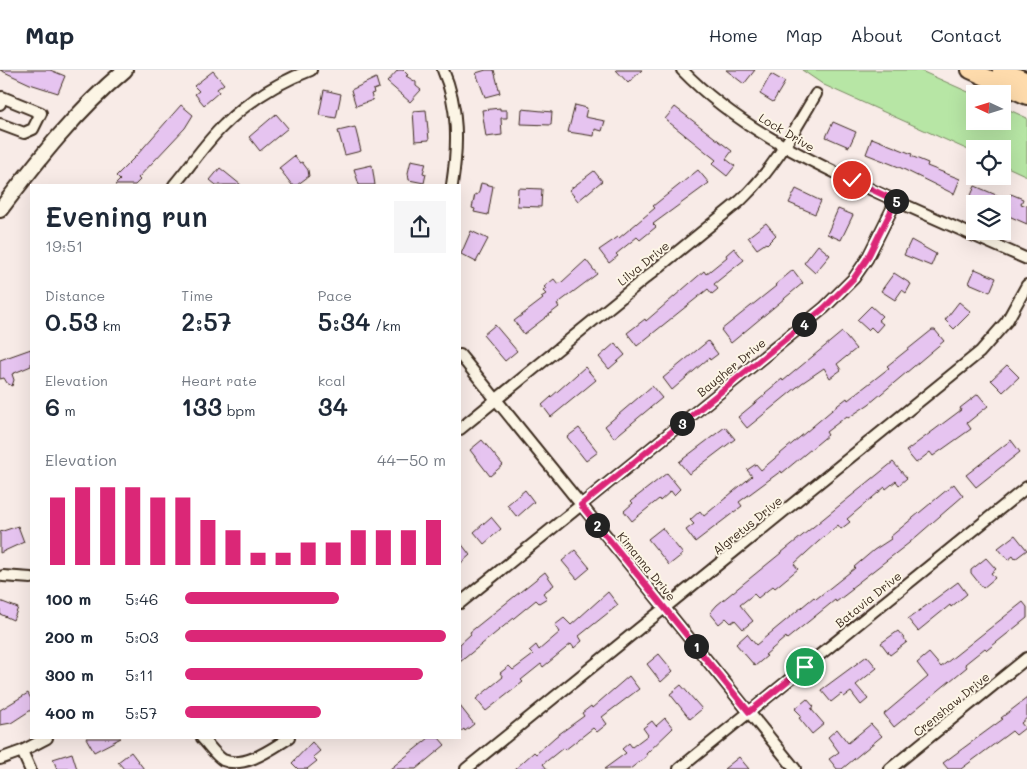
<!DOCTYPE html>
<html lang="en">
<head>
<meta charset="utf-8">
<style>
  :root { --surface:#fff; --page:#f6f6f7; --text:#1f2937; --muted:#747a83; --line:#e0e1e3; --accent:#db2777 }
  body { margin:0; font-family:Mali,sans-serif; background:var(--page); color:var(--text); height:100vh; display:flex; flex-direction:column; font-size:19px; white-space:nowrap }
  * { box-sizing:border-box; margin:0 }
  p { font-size:16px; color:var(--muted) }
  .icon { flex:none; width:28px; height:28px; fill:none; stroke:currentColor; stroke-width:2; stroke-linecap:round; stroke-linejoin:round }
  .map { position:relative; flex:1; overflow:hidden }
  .sheet { position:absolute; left:30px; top:114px; width:431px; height:555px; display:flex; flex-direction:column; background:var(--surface); border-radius:0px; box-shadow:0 5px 20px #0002 }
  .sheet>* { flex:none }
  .needle { width:32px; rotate:274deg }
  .controls { position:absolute; left:966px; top:15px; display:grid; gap:10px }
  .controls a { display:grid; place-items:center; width:45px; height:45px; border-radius:0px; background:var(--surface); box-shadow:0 5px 20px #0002; font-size:25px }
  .pin { position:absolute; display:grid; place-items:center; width:42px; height:42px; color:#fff; margin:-21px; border:2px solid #fff; border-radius:50%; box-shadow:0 1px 5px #0007 }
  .km { position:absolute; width:25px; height:25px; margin:-12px; border-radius:50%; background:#222; color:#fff; font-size:14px; line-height:25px; text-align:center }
  .round { display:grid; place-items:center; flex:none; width:52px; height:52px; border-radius:0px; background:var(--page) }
  .headline { display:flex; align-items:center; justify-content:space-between; height:85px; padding:0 15px }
  h1 { font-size:28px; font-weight:600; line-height:38px }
  .figures { display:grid; grid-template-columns:repeat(3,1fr); gap:8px; height:85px; padding:5px 15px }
  .figures div { display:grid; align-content:center }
  .figures b { font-size:25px; font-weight:600 }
  .figures small { font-size:14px; font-weight:400 }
  .figures p { font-size:14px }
  .chart { height:140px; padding:10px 15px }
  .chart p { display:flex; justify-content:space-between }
  .chart svg { width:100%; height:90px; margin-top:5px; stroke:var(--accent); stroke-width:6 }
  ul { padding:0 15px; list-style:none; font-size:16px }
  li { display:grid; grid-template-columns:80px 60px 1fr; align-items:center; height:38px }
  li i { height:12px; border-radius:6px; background:var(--accent) }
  header { display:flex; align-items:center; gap:30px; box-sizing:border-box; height:70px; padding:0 25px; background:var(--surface); border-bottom:1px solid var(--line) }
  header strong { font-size:24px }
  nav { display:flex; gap:28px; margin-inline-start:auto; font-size:18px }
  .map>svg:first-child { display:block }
  .green { fill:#b7e6a5; stroke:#798862 }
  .building { fill:#e6c4f0; stroke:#3b2a1e }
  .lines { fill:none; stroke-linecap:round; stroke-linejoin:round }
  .street-casing { stroke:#3b2a1e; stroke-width:14 }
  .secondary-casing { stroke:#3b2a1e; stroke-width:18 }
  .primary-casing { stroke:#3b2a1e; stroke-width:20 }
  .street { stroke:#fcf5e5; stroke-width:10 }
  .secondary { stroke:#fcf5e5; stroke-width:14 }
  .primary { stroke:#fedbac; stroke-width:16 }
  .route-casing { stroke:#fff; stroke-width:10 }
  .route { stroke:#db2777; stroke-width:6 }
  .labels { text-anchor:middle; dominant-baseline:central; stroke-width:4; stroke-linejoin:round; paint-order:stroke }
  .street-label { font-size:12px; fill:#3b2a1e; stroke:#fcf5e5 }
</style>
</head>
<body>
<header>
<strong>Map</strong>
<nav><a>Home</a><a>Map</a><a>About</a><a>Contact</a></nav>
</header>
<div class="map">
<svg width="1027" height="699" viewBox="0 0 1027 699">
  <rect width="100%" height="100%" fill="#f8ebe7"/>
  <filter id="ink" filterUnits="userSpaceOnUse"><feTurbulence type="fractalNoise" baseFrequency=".02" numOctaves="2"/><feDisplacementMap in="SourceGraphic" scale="10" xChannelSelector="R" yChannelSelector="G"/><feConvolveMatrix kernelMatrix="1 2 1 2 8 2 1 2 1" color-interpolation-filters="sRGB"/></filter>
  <g filter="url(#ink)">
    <path class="green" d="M802 0H919L975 25V51H1002L1003 37 1027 48V106L1003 95 1002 79H975V83L824 15Z"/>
    <path class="building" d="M0 0H50L65 6 58 23 30 14Z
      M398 0H403L408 5 406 6 416 12V16L421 20 410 32 387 12Z
      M486 0H494L500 23 485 27 476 3Z
      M616 0H642L628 13Z
      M726 0H755L744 14Z
      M213 1 224 14 217 19 219 22 204 35 195 24 199 21 194 16Z
      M771 4 785 12 773 32 760 24Z
      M376 8 379 18 373 20 374 23 371 24 373 30 356 36 351 20Z
      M324 20 341 24 336 48 319 45Z
      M181 35 193 45 185 58 138 108 140 110 135 115H115L120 110 116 106 137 85Z
      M575 35 587 38 585 47 605 51 602 61 595 59 594 66 568 62Z
      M675 37 732 81 726 89 735 96 727 106 712 94 716 90 665 49Z
      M500 38V40H507V48H501L502 65 486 67 482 40Z
      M522 39 552 42 551 55 521 54Z
      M426 40 429 70 415 71 413 41Z
      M276 44 288 58 260 81 249 67Z
      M833 52 856 62 849 77 826 67Z
      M355 57 361 81 345 85 338 61Z
      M872 68 912 84 911 86 928 93 927 96 960 109 954 124 899 97 866 84Z
      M294 86 300 93 302 92 308 100 309 106 297 115H292L279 98Z
      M411 90 426 93 423 103 426 104 424 113 409 110 408 103Z
      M372 95 375 115H359L354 99Z
      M220 98 241 115H216L210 110Z
      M698 100 709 113 653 154 656 157 640 170 637 167 616 184 618 186 609 193 599 180 618 167 619 168 655 138 653 136Z
      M594 101 602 111 578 131 569 120Z
      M481 113 493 116 488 145 474 142 475 139 472 138 475 124 477 125 479 122Z
      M975 116 1008 130 1011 124 1023 129 1021 134 1027 136V154L1002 143V134H977L969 130Z
      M518 118 542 119 541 137 517 136Z
      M796 119 821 131 815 144 789 133Z
      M838 139 853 145 841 170 827 164Z
      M766 153 776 165 767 174 766 173 757 179 748 167Z
      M471 161 488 169 476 192 461 184Z
      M911 170 936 184 931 196 904 185Z
      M818 175 830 185 815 203 804 193Z
      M734 178 744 190 714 214 718 219 712 224 708 219 637 276 627 263 645 249 646 251 704 201 706 204 727 187 726 185Z
      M586 190 597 204 557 234 559 237 524 264 514 251 543 229 541 227 546 224 543 221 546 219 544 217 554 209 558 214 562 212Z
      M975 199 996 208 990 222 969 213Z
      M793 200 803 213 731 273 721 260 776 216 775 215Z
      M894 203 911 214 906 223 902 220 895 230 881 221Z
      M959 232 971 242 954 259 945 250Z
      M871 236 882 246 878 250 883 254 876 262 871 257 868 260 857 250Z
      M495 255 517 281 505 291 483 265Z
      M932 260H935L944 271 869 334 848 348 847 346 826 362 828 365 782 403 781 401 739 432 742 436 695 472 686 460 694 454 690 450 700 441 704 446 752 406 747 400 756 394 761 400 838 335 847 328 848 330 889 298 887 296Z
      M842 262 856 279 837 294 841 300 830 308 824 298 802 313 747 358 738 347 766 324 765 323 782 309 783 311Z
      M708 271 718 284 710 290 709 288 672 320 663 308Z
      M615 273 625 285 609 299 599 287Z
      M31 279V296L12 304 14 310 12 316 7 313 4 308 0 309V290Z
      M1007 295 1019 307 1003 322 991 310Z
      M585 297 596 310 551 347 542 335Z
      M652 316 662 328 614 368 605 356Z
      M978 324 988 336 967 353 971 359 933 386 930 382 916 393 906 381 961 340 960 338Z
      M725 357 735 369 689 404 679 392Z
      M579 358 598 382 586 391 567 367Z
      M482 370 503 395 490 406 470 380Z
      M1011 370 1020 382 976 417 966 405Z
      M893 392 907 408 899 415 896 411 886 419 885 417 847 449 850 452 841 459 838 455 818 472 794 494 798 499 775 518 773 516 758 528 754 524 740 535 753 551 743 559 735 550 731 553 726 548 719 554 710 543 717 535Z
      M667 403 680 419 674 425 671 421 660 431 659 429 632 451 624 441 633 433 631 431Z
      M954 414 963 426 909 473 851 518 853 519 836 532 835 530 787 569 786 567 765 585 767 586 755 596 736 574 747 564 756 575 814 527 816 529 855 498 854 497 874 480 891 469 890 467Z
      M525 420 534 432 517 447 507 435Z
      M491 447 501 459 484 474 474 462Z
      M18 456 24 472 0 483V462Z
      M662 458 683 484 669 495 648 469Z
      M1015 465 1027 480 1015 489 1013 486 1008 490 998 478Z
      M460 472 470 485 460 494Z
      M575 480 590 498 577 509 562 491Z
      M986 488 996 499 991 503 995 508 983 518 971 503V500Z
      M545 502 554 515 543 523 547 528 539 533 536 530 460 592V574L471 564 470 562Z
      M958 512 967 524 951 537 950 535 918 561 908 549Z
      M608 522 618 535 579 566 582 571 574 578 571 574 543 597 541 594 521 610 523 612 486 641 476 629 503 607 500 603 509 596 513 600 533 585 529 581 536 575 539 580 560 562 555 555 564 548 571 555Z
      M0 531 18 538 13 550 0 544Z
      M1023 532 1027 537V548L987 580 985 578 965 594 967 597 894 657 884 644 928 607 917 593 929 583 941 597Z
      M898 561 907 572 890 585 881 573Z
      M659 584 673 601 661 612 647 594Z
      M867 586 877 598 856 615 868 629 861 635 851 622 844 627 841 624 831 632 821 620Z
      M629 606 639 619 602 647 607 654 597 662 593 658 565 680 563 678 543 694 547 699H515L534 682 536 684 555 667 584 646 582 643 591 636 592 638Z
      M681 615 702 639 690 649 670 624Z
      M28 623 31 629V640L11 653 0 655V640Z
      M1027 628V648L1021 653 1025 658 1016 665 1012 661 961 699H948L943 693 1003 649 1001 648Z
      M807 629 814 637 811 639 824 654 812 664 799 648 802 646 795 639Z
      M460 636 474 654 465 661 464 659 460 662Z
      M665 648 673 658 646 684 647 686 630 699H604L626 683 622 679 629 673 632 677 648 665 643 658 652 651 656 656Z
      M871 654 882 666 842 699H837L829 689 839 682 828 667 837 659 848 673Z
      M86 668H121L94 682Z
      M429 668H439L445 675 416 699H390Z
      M312 672 320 681 313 687 317 691 307 699H298L292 693Z
      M131 682 144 699H124L118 692Z
      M72 683 77 699H57L53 689Z
      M739 687 749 699H724Z"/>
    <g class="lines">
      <defs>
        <path id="street" d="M443 0C459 37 458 76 452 115
          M682 0C734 54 803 88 870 119 922 143 975 166 1027 189
          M0 34 2 27 41 43 33 59 24 63 0 54
          M174 115C191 95 205 73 224 55 248 31 279 12 311 0
          M460 285 795 699
          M460 359 740 131C773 100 793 63 816 24
          M3 506 31 508
          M460 533 824 238 854 208 867 189 896 131
          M202 668C208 674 215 685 223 690 245 699 271 679 289 668
          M22 681 30 699
          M0 689 22 681 47 668
          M466 699 980 282 1007 251 1027 215
          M679 699 1027 417
          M890 699 1027 588"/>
        <path id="secondary" d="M0 140C38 90 76 41 125 0"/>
        <path id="primary" d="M970 0 1027 26
          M1001 0 1027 11"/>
      </defs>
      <use href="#street" class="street-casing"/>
      <use href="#secondary" class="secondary-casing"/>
      <use href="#primary" class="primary-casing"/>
      <use href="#street" class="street"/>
      <use href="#secondary" class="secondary"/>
      <use href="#primary" class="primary"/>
    </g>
  </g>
  <g class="lines" filter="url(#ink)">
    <defs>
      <path id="route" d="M805 597 749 642 581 435 824 238 854 208 867 189 896 131 852 110"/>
    </defs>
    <use href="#route" class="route-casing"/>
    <use href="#route" class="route"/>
  </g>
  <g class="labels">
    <g class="street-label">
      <text transform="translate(787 62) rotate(31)">Lock Drive</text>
      <text transform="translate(643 193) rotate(-39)">Lilva Drive</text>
      <text transform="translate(731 297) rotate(-39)">Baugher Drive</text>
      <text transform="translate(747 455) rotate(-39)">Algretus Drive</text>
      <text transform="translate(647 496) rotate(51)">Kimanna Drive</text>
      <text transform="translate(868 529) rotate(-39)">Batavia Drive</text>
      <text transform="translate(951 634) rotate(-39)">Crenshaw Drive</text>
    </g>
  </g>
</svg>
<div class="controls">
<a><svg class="needle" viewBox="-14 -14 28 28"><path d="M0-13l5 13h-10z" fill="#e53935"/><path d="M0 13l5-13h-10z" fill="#747a83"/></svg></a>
<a><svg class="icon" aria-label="locate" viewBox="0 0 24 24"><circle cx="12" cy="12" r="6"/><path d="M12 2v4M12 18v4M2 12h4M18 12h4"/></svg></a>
<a><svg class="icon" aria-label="layers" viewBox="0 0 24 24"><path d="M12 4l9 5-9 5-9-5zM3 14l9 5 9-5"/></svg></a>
</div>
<div class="pin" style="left:805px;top:597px;background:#1e9e55"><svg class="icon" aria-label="arrive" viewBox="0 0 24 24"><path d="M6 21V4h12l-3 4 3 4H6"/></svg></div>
<div class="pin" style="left:852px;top:110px;background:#d93025"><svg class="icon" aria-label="check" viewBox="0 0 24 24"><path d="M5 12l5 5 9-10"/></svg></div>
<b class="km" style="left:696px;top:576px">1</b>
<b class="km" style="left:597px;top:455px">2</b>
<b class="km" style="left:682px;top:353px">3</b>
<b class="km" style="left:804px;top:254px">4</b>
<b class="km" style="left:896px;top:131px">5</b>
<section class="sheet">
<div class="headline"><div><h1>Evening run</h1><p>19:51</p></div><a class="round"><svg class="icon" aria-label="share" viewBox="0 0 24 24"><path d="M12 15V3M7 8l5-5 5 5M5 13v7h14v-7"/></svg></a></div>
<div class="figures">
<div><p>Distance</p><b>0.53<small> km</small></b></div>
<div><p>Time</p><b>2:57</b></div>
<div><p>Pace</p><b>5:34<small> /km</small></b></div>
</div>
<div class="figures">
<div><p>Elevation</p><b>6<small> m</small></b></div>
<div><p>Heart rate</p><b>133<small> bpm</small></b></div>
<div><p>kcal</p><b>34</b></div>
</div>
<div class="chart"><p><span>Elevation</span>44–50 m</p>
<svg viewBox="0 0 160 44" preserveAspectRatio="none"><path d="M5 44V11M15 44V6M25 44V6M35 44V6M45 44V11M55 44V11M65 44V22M75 44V27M85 44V38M95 44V38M105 44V33M115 44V33M125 44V27M135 44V27M145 44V27M155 44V22"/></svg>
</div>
<ul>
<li><b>100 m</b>5:46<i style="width:59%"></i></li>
<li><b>200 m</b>5:03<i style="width:100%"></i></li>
<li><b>300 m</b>5:11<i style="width:91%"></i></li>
<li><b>400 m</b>5:57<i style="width:52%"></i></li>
</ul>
</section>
</div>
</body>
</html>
